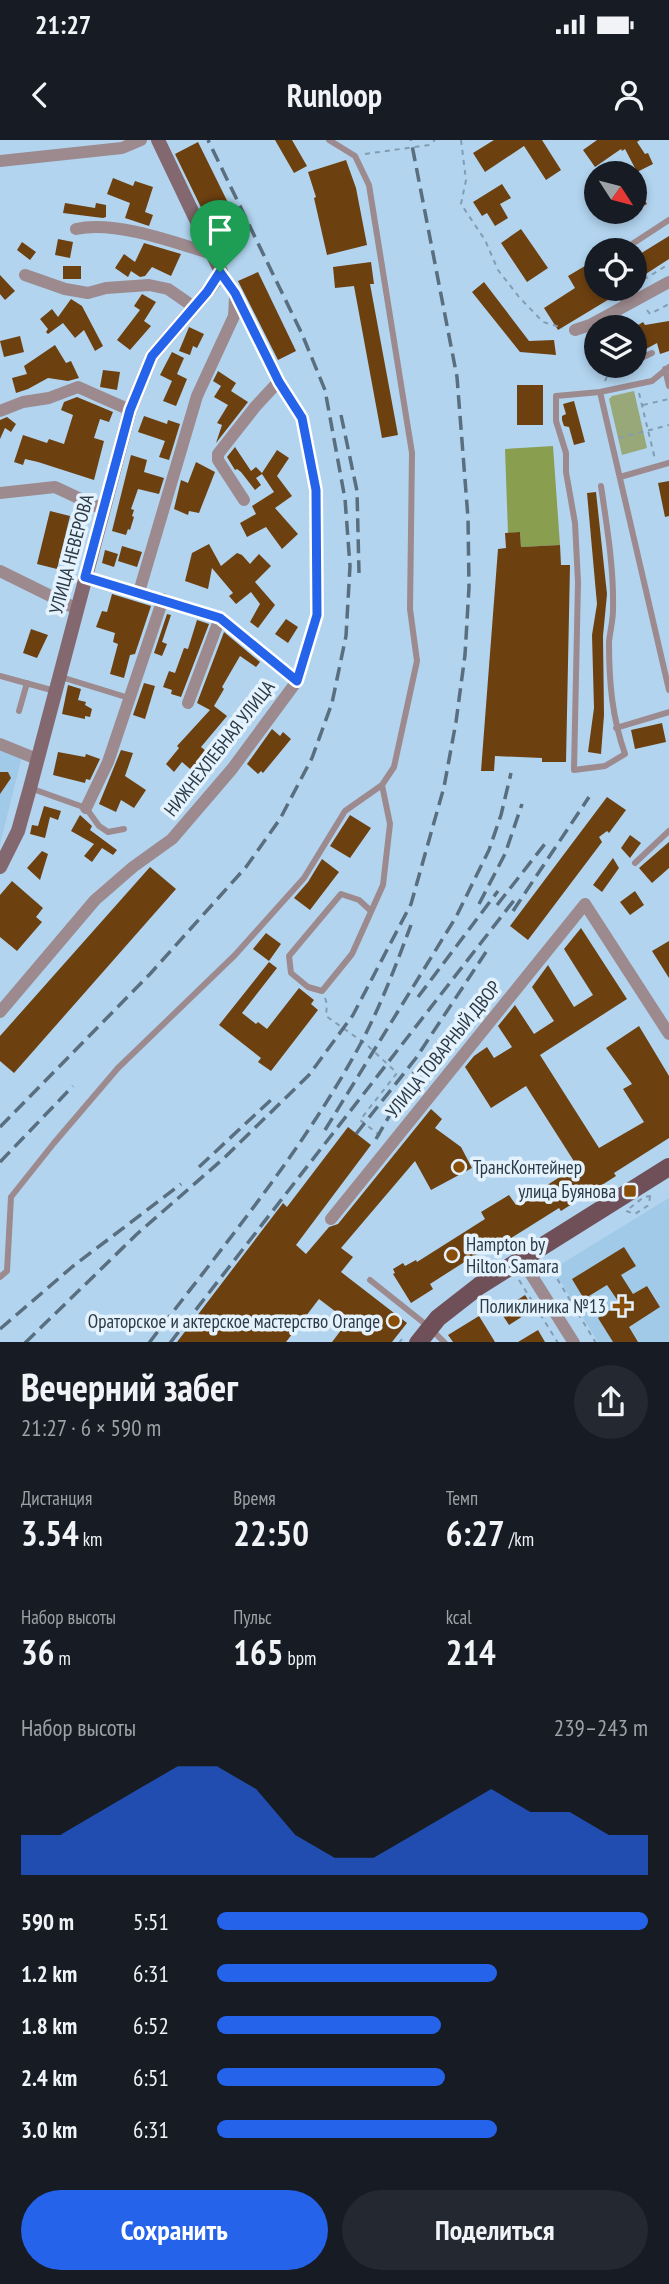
<!DOCTYPE html>
<html lang="ru">
<head>
<meta charset="utf-8">
<style>
  :root { --surface:#171b24; --page:#242831; --text:#f1f3f6; --muted:#9ea1a6; --accent:#2563eb }
  body { margin:0; font-family:"PT Sans Narrow",sans-serif; background:var(--page); color:var(--text); height:100vh; display:flex; flex-direction:column; font-size:26px; white-space:nowrap }
  * { box-sizing:border-box; margin:0 }
  p { font-size:23px; color:var(--muted) }
  .icon { flex:none; width:38px; height:38px; fill:none; stroke:currentColor; stroke-width:2; stroke-linecap:round; stroke-linejoin:round }
  .map { position:relative; height:1202px; overflow:hidden }
  .side { display:flex; flex-direction:column; background:var(--surface); flex:1 }
  .side>* { flex:none }
  .needle { width:46px; rotate:126deg }
  .fabs { position:absolute; left:584px; top:21px; display:grid; gap:14px }
  .fabs a { display:grid; place-items:center; width:63px; height:63px; border-radius:50%; background:var(--surface); box-shadow:0 4px 10px #0003; font-size:35px }
  .pin { position:absolute; display:grid; place-items:center; width:60px; height:60px; color:#fff; margin:-72px -30px; border-radius:50% 50% 50% 0; rotate:-45deg; box-shadow:0 0 7px #0007 }
  .pin .icon { rotate:45deg }
  .round { display:grid; place-items:center; flex:none; width:74px; height:74px; border-radius:37px; background:var(--page) }
  .summary { display:flex; align-items:center; justify-content:space-between; height:119px; padding:0 21px }
  h1 { font-size:38px; font-weight:700; line-height:52px }
  .figures { display:grid; grid-template-columns:repeat(3,1fr); gap:10px; height:119px; padding:7px 21px }
  .figures div { display:grid; align-content:center }
  .figures b { font-size:35px; font-weight:700 }
  .figures small { font-size:19px; font-weight:400 }
  .figures p { font-size:19px }
  .chart { height:196px; padding:14px 21px }
  .chart p { display:flex; justify-content:space-between }
  .chart svg { width:100%; height:126px; margin-top:7px; fill:var(--accent); opacity:.7 }
  .button { display:flex; gap:14px; margin-top:auto; padding:14px 21px }
  .button a { flex:1; height:80px; border-radius:42px; background:var(--accent); color:#fff; font-size:28px; font-weight:700; line-height:80px; text-align:center }
  .button a+a { background:var(--page); color:var(--text) }
  ul { padding:0 21px; list-style:none; font-size:23px }
  li { display:grid; grid-template-columns:112px 84px 1fr; align-items:center; height:52px }
  li i { height:18px; border-radius:9px; background:var(--accent) }
  .status { display:flex; justify-content:space-between; align-items:center; height:49px; padding:0 35px; background:var(--surface); direction:ltr }
  .status svg { height:19px; fill:currentColor }
  header { display:flex; justify-content:space-between; align-items:center; height:91px; padding:0 21px; background:var(--surface); font-size:32px; font-weight:700 }
  .map>svg:first-child { display:block }
  .built { fill:#a1c9e8 }
  .green { fill:#99a879 }
  .forest { fill:#899e4f }
  .building { fill:#6d4010 }
  .lines { fill:none; stroke-linecap:round; stroke-linejoin:round }
  .path { stroke:#829db2; stroke-width:2; stroke-dasharray:5 5; stroke-linecap:butt }
  .lane { stroke:#9c8a8e; stroke-width:6 }
  .street { stroke:#9c8a8e; stroke-width:12 }
  .secondary { stroke:#83686f; stroke-width:14 }
  .primary { stroke:#705058; stroke-width:18 }
  .rail { stroke:#596e7e; stroke-width:3.5; stroke-dasharray:14 7; stroke-linecap:butt }
  .route-casing { stroke:#fff; stroke-width:14 }
  .route { stroke:#2563eb; stroke-width:9 }
  .poi-dot { fill:#894e08; stroke:#e4f2fd; stroke-width:2.5 }
  .labels { text-anchor:middle; dominant-baseline:central; stroke-width:7; stroke-linejoin:round; paint-order:stroke }
  .street-label { font-size:19px; fill:#2c3a45; stroke:#e4f2fd }
  .poi-label { font-size:19px; fill:#2c3a45; stroke:#e4f2fd; text-anchor:end }
</style>
</head>
<body>
<div class="status"><b>21:27</b><svg viewBox="0 0 49 12"><path d="M0 12V9h3v3zM5 12V6h3v6zM10 12V3h3v9zM15 12V0h3v12zM26 1h20v11H26zM47 4h2v5h-2z"/></svg></div>
<header><svg class="icon" aria-label="back" viewBox="0 0 24 24"><path d="M15 5l-7 7 7 7"/></svg>Runloop<svg class="icon" aria-label="person" viewBox="0 0 24 24"><circle cx="12" cy="8" r="4"/><path d="M4 21q1-7 8-7t8 7"/></svg></header>
<div class="map">
<svg width="669" height="1203" viewBox="0 0 669 1203">
  <rect width="100%" height="100%" fill="#b2d4ef"/>
  <path class="built" d="M0 608 22 616 0 705Z
    M669 1058V1202H598L553 1129Z"/>
  <path class="green" d="M634 251 647 308 622 315 609 259 612 256Z"/>
  <path class="forest" d="M553 306 560 405 521 407 520 392 508 393 505 309Z"/>
  <path class="building" d="M275 0H292L307 26 294 33Z
    M494 0H542L561 30 546 40 524 6 485 32 473 13Z
    M597 0H640L637 2 645 14 648 13 653 24 637 32 625 9 622 11 621 9 595 27 583 10Z
    M198 2 243 93 225 102 218 87 212 90 175 14Z
    M346 20 356 48 367 105 327 115 314 58 316 57 308 32Z
    M113 38 133 46 135 41 153 47 145 72 153 75 149 86 125 78 130 63 107 54Z
    M635 43 647 64 635 70Z
    M502 44 511 58 500 64 508 78 495 86 487 73 482 76 473 62Z
    M65 63 95 68 96 63 106 65V77L103 78 63 73Z
    M521 89 548 128 527 142 501 103Z
    M669 96V119L635 141V117Z
    M58 99 73 102 70 118 55 115Z
    M22 102 36 112 30 120 17 110Z
    M144 103 181 114 171 136 152 127 145 136 140 137 131 131 128 137 115 128 124 114 135 122Z
    M371 122 374 144H370L398 295 382 298 354 146 335 148 333 127Z
    M590 123 597 135V149H605L611 158 558 190 544 168 575 148 568 136Z
    M63 126H81V139H63Z
    M258 132 296 211 278 220 238 141Z
    M0 135 15 151 5 160 0 154Z
    M484 142 529 201 554 200 556 215 520 212 472 152Z
    M142 154 156 162 144 181 151 186 130 210 117 200 140 170 134 166Z
    M71 159 82 166 103 206 95 211 84 190 75 198 63 183 48 194 46 192 48 189 40 179 52 169 58 177Z
    M669 181V211L660 214 657 203 635 215V187L643 182 645 185Z
    M189 187 204 194 197 208 193 206 190 215 179 211Z
    M20 196 24 212 4 217 0 201Z
    M55 205 66 223 71 221 79 238 68 241 48 238 28 249 16 253 12 238 27 234 24 226Z
    M172 212 184 218 177 234 187 239 176 266 163 261 172 241 160 235Z
    M103 230 120 232 117 250 100 247Z
    M218 231 236 243 231 251 248 262 216 303 222 285 217 283 228 265 214 257 221 246 213 241Z
    M517 245H543V285H517Z
    M77 257 113 272 109 282 100 279 94 298 104 301 94 340 38 322 25 319 23 325 14 322 23 295 47 303 49 299 64 304 73 275 61 270 64 262Z
    M574 261 585 302 574 305 569 287 564 286 562 280V276L566 274 563 264Z
    M144 276 167 284 168 280 180 284 169 320 159 317 165 301 138 292Z
    M7 277 16 284 11 292 5 288 0 299V280Z
    M235 307 251 331 256 327 262 333 277 310 289 318 277 336 292 356 275 368 298 394 282 409 266 387 247 397 240 383 256 374 252 366 274 352 262 334 256 338 261 345 255 350 241 332 237 329 235 330 227 317Z
    M131 315 147 320 144 332 164 338 159 354 138 349 131 369 134 370 132 376 134 377 130 390 128 389 126 395 112 391Z
    M196 322 215 332 199 373 189 371 188 375 174 369 181 340 188 343Z
    M669 341V376L665 377 658 343Z
    M596 352 607 454 603 496 604 575 601 614 588 612 594 568 592 495 597 464 587 353Z
    M50 371 70 376 57 429 37 424Z
    M520 392 521 407 560 405 561 425H570L566 622H542V618L495 616 494 631H481L498 409 506 408 505 393Z
    M209 404 221 426 237 413 242 415 250 424 259 414 271 426 255 442 275 465 258 488 250 482 260 464 251 452 236 464 229 456 233 453 212 428 208 449 185 441 192 413Z
    M122 406 142 412 137 427 118 421Z
    M105 410 118 414 114 427 102 423Z
    M112 454 151 466 135 514 130 515 124 538 110 534 118 504 113 502 115 493 96 487 102 471 107 472Z
    M167 474 171 475 162 502 167 504 162 516 154 513Z
    M286 479 298 487 288 503 275 494Z
    M197 480 209 484 181 557 171 554 172 550 163 547 169 531 175 533 184 508 188 509Z
    M31 489 48 495 37 518 23 513Z
    M224 492 260 522 256 527 240 516 222 547 224 549 214 566 227 576 201 607 211 615 196 634 182 622 174 632 166 624 179 608 177 606 210 570 197 563Z
    M144 543 155 546 145 579 133 575Z
    M68 545 81 549 78 560 86 562 85 565 92 569 90 577 85 576V579L62 574Z
    M662 583 666 602 635 609 631 590Z
    M272 589 280 596 283 592 291 599 263 633 261 631 258 634 247 624Z
    M121 610 133 613 125 636 146 650 134 668 121 660 116 672 99 664Z
    M58 612 85 617 86 614 100 619 90 640 86 639 85 643 53 635Z
    M0 632H8L11 638 0 654Z
    M607 657 626 670 609 693 607 691 599 697 602 702 528 800 510 786Z
    M44 666 61 671 58 680 50 677 45 698 30 694 32 685 38 686Z
    M80 675 92 686 90 690 117 710 113 715 102 708 92 722 84 716 94 704 71 691Z
    M350 675 371 688 350 718 330 706Z
    M630 695 641 703 630 718 621 708Z
    M669 702V728L652 743 639 728Z
    M42 711 48 714 40 740 27 728Z
    M613 718 619 728 602 752 593 745Z
    M322 719 339 732 310 770 294 758 308 742Z
    M150 727 176 749 14 933 0 921V896Z
    M12 741 43 768 36 777 42 782 17 811 0 797V755Z
    M635 751 644 765 630 775 620 762Z
    M581 788 627 859 540 915 599 1008 644 982 623 949 632 944 606 908 639 886 669 936V998L614 1033 616 1036 561 1071 559 1068 505 1102 502 1098 430 1144 433 1149 411 1163 393 1134 395 1133 393 1129 403 1123 405 1126 416 1120 417 1122 485 1079 481 1072 509 1055 516 1065 577 1026 526 946 491 968 465 927 474 916 487 907 494 918 512 907 498 886 515 865 534 894 554 881 532 847 548 825 574 867 593 855 564 809Z
    M266 793 281 804 269 821 253 809Z
    M669 801V838L652 811Z
    M269 822 277 828 242 873 256 884 258 882 267 889 299 848 314 860 311 864 318 870 271 931 258 922 261 918 219 885Z
    M431 969 442 979 435 988 461 1007 472 1028 431 1050 415 1021 341 1108 353 1117 341 1132 407 1183 392 1202H332L348 1181 319 1159 286 1202H177L283 1063 287 1067 348 987 371 1005 296 1105 306 1114 329 1087 338 1084Z
    M624 1107 636 1126 621 1135 633 1154 647 1146 660 1167 629 1187 638 1202H613L598 1178 620 1164 607 1145 584 1159 572 1139Z
    M525 1155 534 1169 509 1185 500 1171Z
    M479 1176 495 1202H453L448 1195Z
    M538 1190 545 1202H518Z"/>
  <g class="lines">
    <path class="path" d="M461 0 466 40 461 64 485 100 498 130 519 157 543 182 563 188
      M365 14 429 5 435 0
      M635 145 669 124
      M647 170 650 174 669 164
      M605 241 610 230
      M639 253 655 319
      M643 265 669 259
      M619 298 669 285
      M325 858 327 864 326 876 367 905 397 933 360 980 382 997
      M650 1056 649 1065 635 1074 626 1071 644 1057Z
      M547 1122 596 1203
      M519 1140 558 1203
      M399 1203 405 1195"/>
    <path class="lane" d="M623 110 669 80
      M615 149 627 165
      M635 221 652 213
      M618 226 621 228 626 226
      M669 227 652 241 600 252 669 550
      M665 229 669 246
      M600 252 556 256V281L566 313V332L575 383 578 442 574 630 605 626 625 614C612 577 609 542 609 502 610 491 613 481 613 470 614 428 607 387 601 346
      M620 337 669 323
      M0 536 55 551
      M61 537 129 558
      M19 571 27 543
      M616 588 669 572
      M30 648 86 668 99 686 108 692 124 689
      M635 723 669 691
      M371 771 359 760 341 754 289 816 291 833 308 847 322 851 352 814 383 745 390 684 382 645
      M0 1137 7 1131 11 1057 54 1003 118 928 235 815 304 738 345 671 382 645 394 627 417 521 410 469 412 313 369 45 355 16 329 0
      M370 1140 429 1187 445 1203"/>
    <path class="street" d="M0 21 122 8 141 0
      M76 89C114 80 174 102 212 114
      M25 135 65 149 88 153 106 148 149 145 168 149 194 167
      M575 190 590 185 669 142
      M0 271 23 262 49 258 78 247 130 270
      M0 353 55 347 102 369
      M244 360 218 320V314L255 267 279 241
      M0 431 77 469
      M85 437 220 478 297 541
      M139 452 197 256 234 176 235 158
      M188 563 220 478
      M0 604 37 619
      M86 668 108 622 163 459
      M0 872 95 760 133 727 172 699 232 629 297 541 317 475 316 350 302 278 279 241 235 153 221 132
      M331 1079 585 764 669 894
      M522 1120 574 1203"/>
    <path class="secondary" d="M0 727 18 691 30 648 130 270 152 216 207 152 221 132 158 0"/>
    <path class="primary" d="M418 1203 438 1178 479 1146 669 1027"/>
    <path class="rail" d="M341 275 357 351 359 433
      M479 764 505 714 522 664
      M497 765 548 700
      M513 771 589 657
      M418 857 498 751
      M0 987 150 834 246 727 280 679 312 618 332 563 346 496 350 426 345 359 325 250 302 194 208 0
      M325 990 456 777 489 710 501 675 511 633
      M356 994 416 918 486 812
      M376 999 415 931
      M0 1022 73 946
      M199 1027 273 958
      M0 1189 72 1127 181 1044
      M25 1203 137 1094 223 1019 309 935 353 875 411 764 444 647 456 582 465 515 469 447 468 378 457 237 411 0
      M149 1203C223 1106 303 1011 361 903 381 865 396 825 411 785
      M170 1203 515 759"/>
  </g>
  <g class="lines">
    <defs>
      <path id="route" d="M220 132 235 153 279 242 302 278 316 350 317 475 297 541 220 478 85 437 130 270 152 216 207 152Z"/>
    </defs>
    <use href="#route" class="route-casing"/>
    <use href="#route" class="route"/>
  </g>
  <g class="poi-dot">
    <circle cx="459" cy="1027" r="7"/>
    <rect x="623" y="1044" width="14" height="14" rx="3.5"/>
    <circle cx="452" cy="1115" r="7"/>
    <path d="M618.5 1155.5h7v7h7v7h-7v7h-7v-7h-7v-7h7z"/>
    <circle cx="394" cy="1181" r="7"/>
  </g>
  <g class="labels">
    <g class="street-label">
      <text transform="translate(71 414) rotate(-75)">УЛИЦА НЕВЕРОВА</text>
      <text transform="translate(219 608) rotate(-52)">НИЖНЕХЛЕБНАЯ УЛИЦА</text>
      <text transform="translate(443 909) rotate(-51)">УЛИЦА ТОВАРНЫЙ ДВОР</text>
    </g>
    <g class="poi-label">
      <text x="473" y="1027" text-anchor="start">ТрансКонтейнер</text>
      <text x="616" y="1051">улица Буянова</text>
      <text x="466" y="1104" text-anchor="start">Hampton by<tspan x="466" dy="22">Hilton Samara</tspan></text>
      <text x="606" y="1166">Поликлиника №13</text>
      <text x="380" y="1181">Ораторское и актерское мастерство Orange</text>
    </g>
  </g>
</svg>
<div class="fabs">
<a><svg class="needle" viewBox="-14 -14 28 28"><path d="M0-13l5 13h-10z" fill="#e53935"/><path d="M0 13l5-13h-10z" fill="#9ea1a6"/></svg></a>
<a><svg class="icon" aria-label="locate" viewBox="0 0 24 24"><circle cx="12" cy="12" r="6"/><path d="M12 2v4M12 18v4M2 12h4M18 12h4"/></svg></a>
<a><svg class="icon" aria-label="layers" viewBox="0 0 24 24"><path d="M12 4l9 5-9 5-9-5zM3 14l9 5 9-5"/></svg></a>
</div>
<div class="pin" style="left:220px;top:132px;background:#1e9e55"><svg class="icon" aria-label="arrive" viewBox="0 0 24 24"><path d="M6 21V4h12l-3 4 3 4H6"/></svg></div>
</div>
<section class="side">
<div class="summary"><div><h1>Вечерний забег</h1><p>21:27 · 6 × 590 m</p></div><a class="round"><svg class="icon" aria-label="share" viewBox="0 0 24 24"><path d="M12 15V3M7 8l5-5 5 5M5 13v7h14v-7"/></svg></a></div>
<div class="figures">
<div><p>Дистанция</p><b>3.54<small> km</small></b></div>
<div><p>Время</p><b>22:50</b></div>
<div><p>Темп</p><b>6:27<small> /km</small></b></div>
</div>
<div class="figures">
<div><p>Набор высоты</p><b>36<small> m</small></b></div>
<div><p>Пульс</p><b>165<small> bpm</small></b></div>
<div><p>kcal</p><b>214</b></div>
</div>
<div class="chart"><p><span>Набор высоты</span>239–243 m</p>
<svg viewBox="0 0 160 44" preserveAspectRatio="none"><path d="M0 44V30L10 30L20 22L30 14L40 6L50 6L60 14L70 30L80 38L90 38L100 30L110 22L120 14L130 22L140 22L150 30L160 30V44z"/></svg>
</div>
<ul>
<li><b>590 m</b>5:51<i style="width:100%"></i></li>
<li><b>1.2 km</b>6:31<i style="width:65%"></i></li>
<li><b>1.8 km</b>6:52<i style="width:52%"></i></li>
<li><b>2.4 km</b>6:51<i style="width:53%"></i></li>
<li><b>3.0 km</b>6:31<i style="width:65%"></i></li>
</ul>
<div class="button"><a>Сохранить</a><a>Поделиться</a></div>
</section>
</body>
</html>
